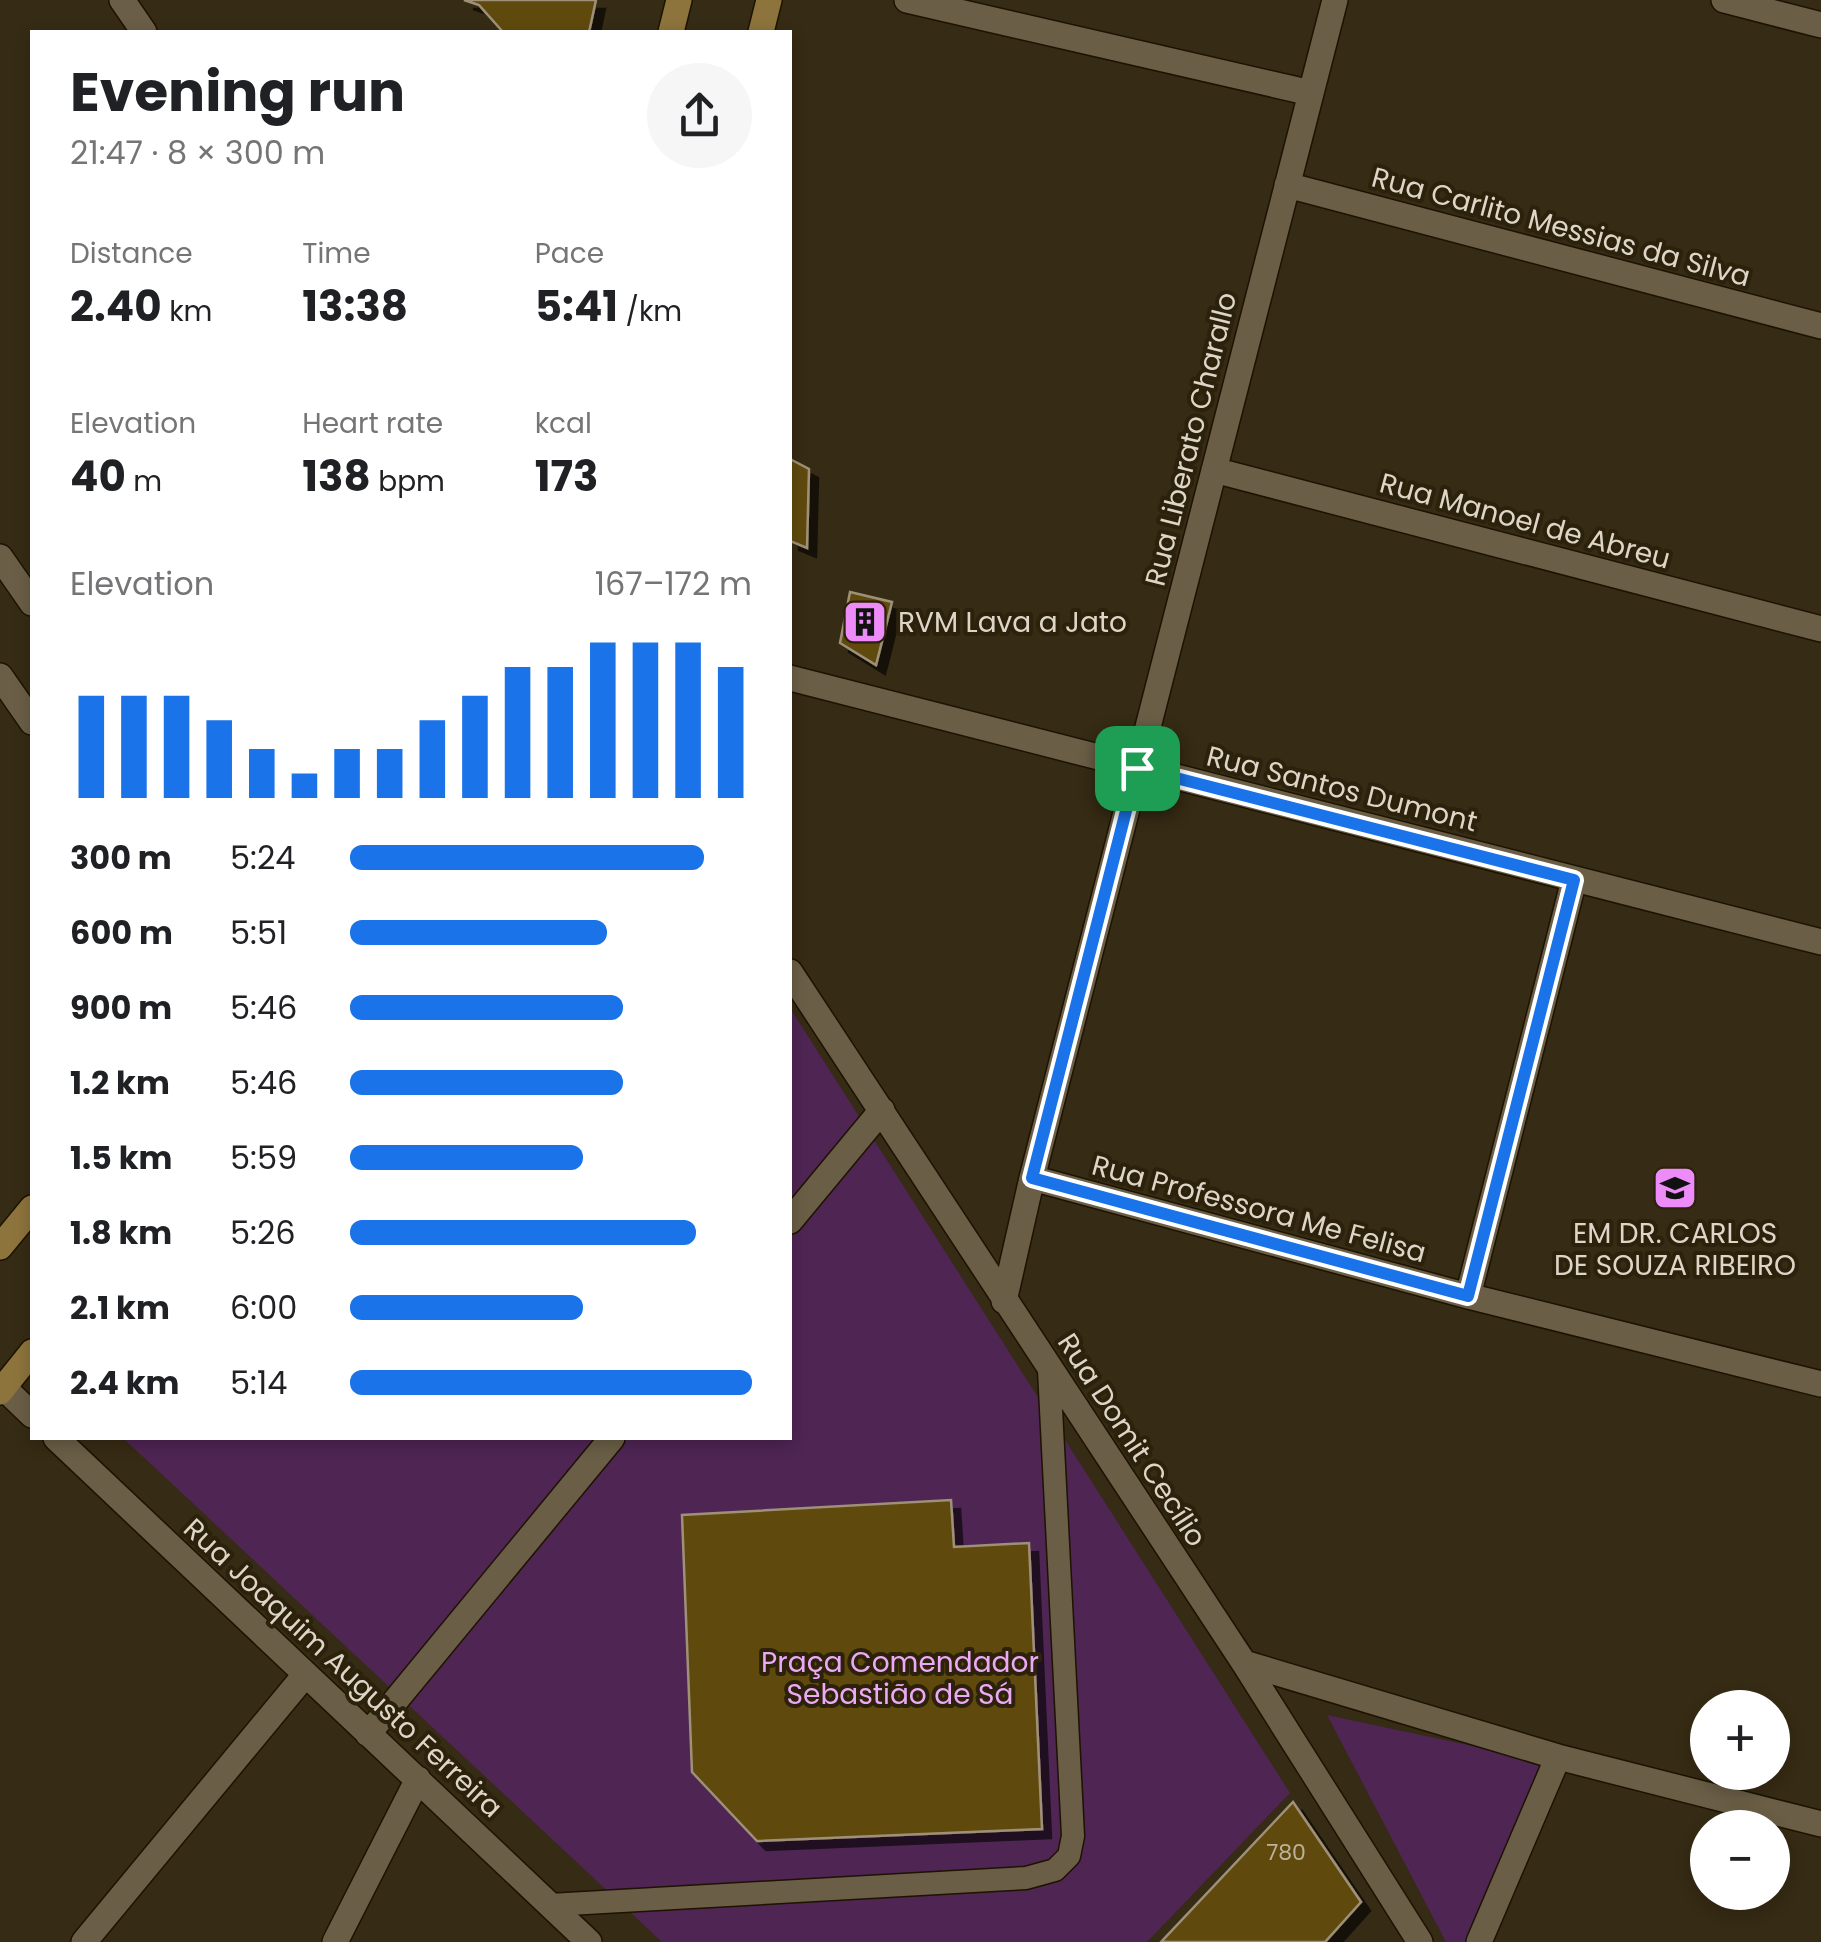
<!DOCTYPE html>
<html lang="en">
<head>
<meta charset="utf-8">
<style>
  :root { --surface:#fff; --page:#f6f6f6; --text:#202124; --muted:#757577; --accent:#1a73e8 }
  body { margin:0; font-family:Poppins,sans-serif; background:var(--page); color:var(--text); height:100vh; display:flex; flex-direction:column; font-size:38px; white-space:nowrap }
  * { box-sizing:border-box; margin:0 }
  p { font-size:32px; color:var(--muted) }
  .icon { flex:none; width:55px; height:55px; fill:none; stroke:currentColor; stroke-width:2; stroke-linecap:round; stroke-linejoin:round }
  .map { position:relative; flex:1; overflow:hidden }
  .details { position:absolute; left:30px; top:30px; width:762px; height:1410px; display:flex; flex-direction:column; background:var(--surface); border-radius:0px; box-shadow:0 5px 15px #0003 }
  .details>* { flex:none }
  .fabs { position:absolute; left:1690px; top:1690px; display:grid; gap:20px }
  .fabs a { display:grid; place-items:center; width:100px; height:100px; border-radius:50%; background:var(--surface); box-shadow:0 5px 15px #0003; font-size:50px }
  .pin { position:absolute; display:grid; place-items:center; width:85px; height:85px; color:#fff; margin:-42px; border-radius:20px; box-shadow:0 5px 15px #0006 }
  .round { display:grid; place-items:center; flex:none; width:105px; height:105px; border-radius:52px; background:var(--page) }
  .overview { display:flex; align-items:center; justify-content:space-between; height:170px; padding:0 40px }
  h1 { font-size:55px; font-weight:700; line-height:75px }
  .figures { display:grid; grid-template-columns:repeat(3,1fr); gap:15px; height:170px; padding:10px 40px }
  .figures div { display:grid; align-content:center }
  .figures b { font-size:42px; font-weight:700 }
  .figures small { font-size:28px; font-weight:400 }
  .figures p { font-size:28px }
  .chart { height:280px; padding:20px 40px }
  .chart p { display:flex; justify-content:space-between }
  .chart svg { width:100%; height:180px; margin-top:10px; stroke:var(--accent); stroke-width:6 }
  ul { padding:0 40px; list-style:none; font-size:32px }
  li { display:grid; grid-template-columns:160px 120px 1fr; align-items:center; height:75px }
  li i { height:25px; border-radius:12px; background:var(--accent) }
  .map>svg:first-child { display:block }
  .green { fill:#4e2553 }
  .building { fill:#5f4811; stroke:#9e9177; stroke-width:2.5; filter:url(#shadow) }
  .lines { fill:none; stroke-linecap:round; stroke-linejoin:round }
  .service-casing { stroke:#1d1300; stroke-width:25 }
  .minor-casing { stroke:#1d1300; stroke-width:28 }
  .secondary-casing { stroke:#1d1300; stroke-width:28 }
  .service { stroke:#6a5e46; stroke-width:22 }
  .minor { stroke:#6a5e46; stroke-width:25 }
  .secondary { stroke:#8d743c; stroke-width:25 }
  .route-casing { stroke:#fff; stroke-width:20 }
  .route { stroke:#1a73e8; stroke-width:12 }
  .labels { text-anchor:middle; dominant-baseline:central; stroke-width:8; stroke-linejoin:round; paint-order:stroke }
  .number-label { font-size:22px; fill:#beb29a }
  .street-label { font-size:28px; fill:#ddd6c8; stroke:#2c210a }
  .poi-label { font-size:28px; fill:#ddd6c8; stroke:#2c210a; text-anchor:start }
  .park-label { font-size:28px; fill:#eca9f5; stroke:#2c210a }
</style>
</head>
<body>
<div class="map">
<svg width="1821" height="1942" viewBox="0 0 1821 1942">
  <defs>
    <filter id="shadow"><feDropShadow dx="9" dy="9" stdDeviation="0" flood-color="#0009"/></filter>
  </defs>
  <rect width="100%" height="100%" fill="#362b14"/>
  <path class="green" d="M790 1008 1290 1793 1147 1942H662L123 1438H790Z
    M1327 1715 1544 1761 1467 1942H1446Z"/>
  <path class="building" d="M464 0H596L589 32H503L479 5Z
    M790 459 809 469 807 548 790 541Z
    M850 592 892 602 876 665 840 643Z
    M951 1500 954 1547 1029 1543 1042 1829 757 1841 692 1772 682 1515Z
    M1293 1802 1361 1902 1325 1942H1161Z"/>
  <g class="lines">
    <defs>
      <path id="service" d="M550 1905 1026 1878 1055 1870 1069 1856 1073 1836 1049 1370"/>
      <path id="minor" d="M122 0 144 32
        M907 0 1311 93
        M1724 0 1821 25
        M1287 185 1821 326
        M1214 470 1821 629
        M0 557 32 603
        M0 676 32 722
        M790 678 1821 942
        M790 972 1244 1663 1420 1942
        M1032 1178 1468 1296 1821 1384
        M790 1221 882 1110
        M1468 1296 1574 880
        M1004 1301 1032 1178 1335 0
        M0 1384 32 1415
        M56 1438 589 1942
        M1244 1663 1558 1757 1821 1824
        M368 1734 612 1438
        M84 1942 305 1675
        M335 1942 418 1779
        M1479 1942 1558 1757"/>
      <path id="secondary" d="M671 32 679 0
        M761 32 769 0
        M0 1247 32 1208
        M0 1392 32 1352"/>
    </defs>
    <use href="#service" class="service-casing"/>
    <use href="#minor" class="minor-casing"/>
    <use href="#secondary" class="secondary-casing"/>
    <use href="#service" class="service"/>
    <use href="#minor" class="minor"/>
    <use href="#secondary" class="secondary"/>
  </g>
  <g class="lines">
    <defs>
      <path id="route" d="M1137 768 1574 880 1468 1296 1032 1178Z"/>
    </defs>
    <use href="#route" class="route-casing"/>
    <use href="#route" class="route"/>
  </g>
  <defs>
    <symbol id="building-square" viewBox="-11 -11 22 22"><rect x="-9" y="-9" width="18" height="18" rx="4" fill="#ed8cf9" stroke="#2c210a"/><path d="M-4-6H4V6H1V3H-1V6H-4ZM-2.5-4.3h1.7v1.8h-1.7ZM.8-4.3h1.7v1.8H.8ZM-2.5-1h1.7V.8h-1.7ZM.8-1h1.7V.8H.8Z" fill="#111"/></symbol>
    <symbol id="school-square" viewBox="-11 -11 22 22"><rect x="-9" y="-9" width="18" height="18" rx="4" fill="#ed8cf9" stroke="#2c210a"/><path d="M0-5L7-2L0 1L-7-2ZM-4 1L0 2.5L4 1V4Q0 6-4 4Z" fill="#111"/></symbol>
  </defs>
  <g fill-rule="evenodd">
    <use href="#building-square" x="840" y="597" width="50" height="50"/>
    <use href="#school-square" x="1650" y="1163" width="50" height="50"/>
  </g>
  <g class="labels">
    <g class="number-label">
      <text x="1286" y="1852">780</text>
    </g>
    <g class="street-label">
      <text transform="translate(1561 227) rotate(15)">Rua Carlito Messias da Silva</text>
      <text transform="translate(1191 439) rotate(-76)">Rua Liberato Charallo</text>
      <text transform="translate(1525 521) rotate(15)">Rua Manoel de Abreu</text>
      <text transform="translate(1342 789) rotate(14)">Rua Santos Dumont</text>
      <text transform="translate(1259 1209) rotate(15)">Rua Professora Me Felisa</text>
      <text transform="translate(1132 1440) rotate(57)">Rua Domit Cecílio</text>
      <text transform="translate(343 1668) rotate(43)">Rua Joaquim Augusto Ferreira</text>
    </g>
    <g class="poi-label">
      <text x="898" y="622">RVM Lava a Jato</text>
      <text x="1675" y="1233" text-anchor="middle">EM DR. CARLOS<tspan x="1675" dy="32">DE SOUZA RIBEIRO</tspan></text>
    </g>
    <g class="park-label">
      <text x="900" y="1662">Praça Comendador<tspan x="900" dy="32">Sebastião de Sá</tspan></text>
    </g>
  </g>
</svg>
<div class="fabs">
<a>+</a>
<a>−</a>
</div>
<div class="pin" style="left:1137px;top:768px;background:#1e9e55"><svg class="icon" aria-label="arrive" viewBox="0 0 24 24"><path d="M6 21V4h12l-3 4 3 4H6"/></svg></div>
<section class="details">
<div class="overview"><div><h1>Evening run</h1><p>21:47 · 8 × 300 m</p></div><a class="round"><svg class="icon" aria-label="share" viewBox="0 0 24 24"><path d="M12 15V3M7 8l5-5 5 5M5 13v7h14v-7"/></svg></a></div>
<div class="figures">
<div><p>Distance</p><b>2.40<small> km</small></b></div>
<div><p>Time</p><b>13:38</b></div>
<div><p>Pace</p><b>5:41<small> /km</small></b></div>
</div>
<div class="figures">
<div><p>Elevation</p><b>40<small> m</small></b></div>
<div><p>Heart rate</p><b>138<small> bpm</small></b></div>
<div><p>kcal</p><b>173</b></div>
</div>
<div class="chart"><p><span>Elevation</span>167–172 m</p>
<svg viewBox="0 0 160 44" preserveAspectRatio="none"><path d="M5 44V19M15 44V19M25 44V19M35 44V25M45 44V32M55 44V38M65 44V32M75 44V32M85 44V25M95 44V19M105 44V12M115 44V12M125 44V6M135 44V6M145 44V6M155 44V12"/></svg>
</div>
<ul>
<li><b>300 m</b>5:24<i style="width:88%"></i></li>
<li><b>600 m</b>5:51<i style="width:64%"></i></li>
<li><b>900 m</b>5:46<i style="width:68%"></i></li>
<li><b>1.2 km</b>5:46<i style="width:68%"></i></li>
<li><b>1.5 km</b>5:59<i style="width:58%"></i></li>
<li><b>1.8 km</b>5:26<i style="width:86%"></i></li>
<li><b>2.1 km</b>6:00<i style="width:58%"></i></li>
<li><b>2.4 km</b>5:14<i style="width:100%"></i></li>
</ul>
</section>
</div>
</body>
</html>
